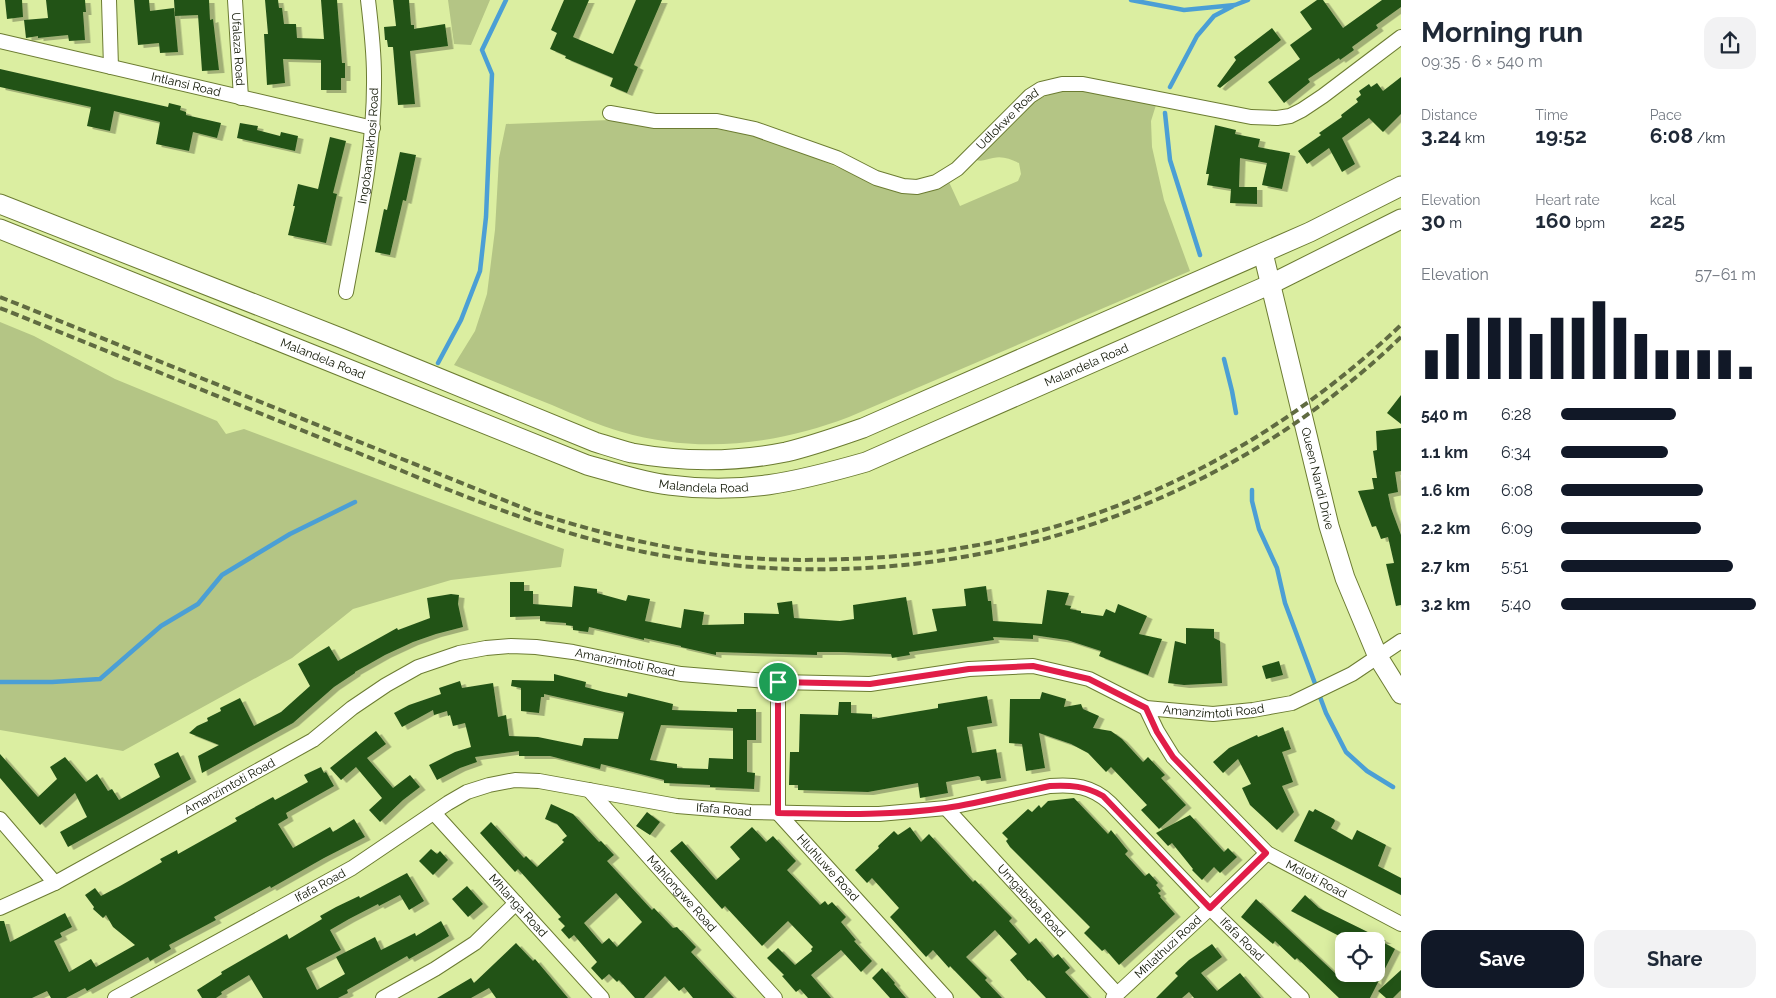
<!DOCTYPE html>
<html lang="en">
<head>
<meta charset="utf-8">
<style>
  :root { --surface:#fff; --page:#f2f2f3; --text:#1f2937; --muted:#747a83; --accent:#111827 }
  body { margin:0; font-family:Raleway,sans-serif; background:var(--page); color:var(--text); height:100vh; display:flex; flex-direction:column; font-size:19px; white-space:nowrap }
  * { box-sizing:border-box; margin:0 }
  p { font-size:16px; color:var(--muted) }
  .icon { flex:none; width:28px; height:28px; fill:none; stroke:currentColor; stroke-width:2; stroke-linecap:round; stroke-linejoin:round }
  .map { position:relative; flex:1; overflow:hidden }
  .panel { display:flex; flex-direction:column; background:var(--surface); width:375px }
  .panel>* { flex:none }
  .fabs { position:absolute; left:1335px; top:932px; display:grid; gap:10px }
  .fabs a { display:grid; place-items:center; width:50px; height:50px; border-radius:10px; background:var(--surface); box-shadow:0 2px 12px #0003; font-size:25px }
  .pin { position:absolute; display:grid; place-items:center; width:42px; height:42px; color:#fff; margin:-21px; border:2px solid #fff; border-radius:50%; box-shadow:0 1px 5px #0007 }
  .round { display:grid; place-items:center; flex:none; width:52px; height:52px; border-radius:15px; background:var(--page) }
  .summary { display:flex; align-items:center; justify-content:space-between; height:85px; padding:0 20px }
  h1 { font-size:28px; font-weight:700; line-height:38px }
  .stats { display:grid; grid-template-columns:repeat(3,1fr); gap:8px; height:85px; padding:5px 20px }
  .stats div { display:grid; align-content:center }
  .stats b { font-size:21px; font-weight:700 }
  .stats small { font-size:14px; font-weight:400 }
  .stats p { font-size:14px }
  .chart { height:140px; padding:10px 20px }
  .chart p { display:flex; justify-content:space-between }
  .chart svg { width:100%; height:90px; margin-top:5px; stroke:var(--accent); stroke-width:6 }
  .action { display:flex; gap:10px; margin-top:auto; padding:10px 20px }
  .action a { flex:1; height:58px; border-radius:15px; background:var(--accent); color:#fff; font-size:20px; font-weight:700; line-height:58px; text-align:center }
  .action a+a { background:var(--page); color:var(--text) }
  ul { padding:0 20px; list-style:none; font-size:16px }
  li { display:grid; grid-template-columns:80px 60px 1fr; align-items:center; height:38px }
  li i { height:12px; border-radius:6px; background:var(--accent) }
  main { display:flex; flex:1; min-height:0 }
  .map>svg:first-child { display:block }
  .green { fill:#b4c585 }
  .lines { fill:none; stroke-linecap:round; stroke-linejoin:round }
  .stream { stroke:#4b9fd5; stroke-width:4.5 }
  .building { fill:#245219; fill-rule:evenodd; filter:url(#shadow) }
  .street-casing { stroke:#6c7c32; stroke-width:16 }
  .secondary-casing { stroke:#6c7c32; stroke-width:21 }
  .street { stroke:#fff; stroke-width:14 }
  .secondary { stroke:#fff; stroke-width:19 }
  .rail { stroke:#606b41; stroke-width:4; stroke-dasharray:8 4; stroke-linecap:butt }
  .route-casing { stroke:#fff; stroke-width:10 }
  .route { stroke:#e11d48; stroke-width:6 }
  .labels { text-anchor:middle; dominant-baseline:central; stroke-width:5; stroke-linejoin:round; paint-order:stroke }
  .street-label { font-size:12px; fill:#0d1300; stroke:#dbeea1 }
</style>
</head>
<body>
<main>
<div class="map">
<svg width="1401" height="998" viewBox="0 0 1401 998">
  <defs>
    <filter id="shadow"><feDropShadow dx="5.5" dy="3" stdDeviation="0" flood-color="#0004"/></filter>
  </defs>
  <rect width="100%" height="100%" fill="#dbeea1"/>
  <path class="green" d="M448 0H490L471 45 454 44Z
    M1063 91H1087L1156 105 1151 121 1152 147 1164 200 1190 271 849 417C776 445 698 454 622 432 598 425 575 415 552 405 519 392 486 378 454 365L475 331 487 294 495 230 499 158 506 124 610 120 656 128H711L756 136 808 155 896 192 922 193 949 182 960 206 1018 181 1021 174 1019 163C1010 159 1003 156 993 158 987 159 983 162 976 160 993 141 1010 118 1030 104 1040 97 1052 94 1063 91Z
    M0 322 34 336 115 379 217 421 226 434 244 429 564 549 561 567 451 580 353 609 292 658 123 751 0 730Z"/>
  <g class="lines">
    <path class="stream" d="M1131 0 1184 10 1235 5 1248 0
      M1170 87 1197 36 1214 16 1233 6
      M1165 113 1170 160 1200 255
      M1224 359 1232 391 1236 413
      M438 363 461 320 480 271 486 217 492 74 482 50 506 0
      M1252 490V501L1259 529 1277 568 1285 603 1326 713 1346 752 1367 771 1393 787
      M0 682H52L100 679 161 626 198 604 222 575 290 534 355 502"/>
  </g>
  <path class="building" d="M5 0H22L23 17 7 19Z
    M46 0H85L86 12H83L85 40 69 41 68 35 38 38V36L26 38 24 20 48 18Z
    M134 0H149L150 11 174 8 178 52 160 53 159 43 138 45Z
    M174 0H209L210 20 213 19 219 70 202 71 198 15 175 16Z
    M265 0H278L279 8H282L284 24H296L297 38 324 39 321 0H337L342 63H345V78H341V90H321V60L283 59 285 83 267 85 264 34H268Z
    M393 0H409L411 25H414V29L445 24 448 46 410 51 415 104 398 105 393 47H388L387 40H385L384 27 396 26Z
    M564 0H589L573 37 613 54 636 0H662L634 65 638 67 627 93 610 86 613 78 565 58 566 56 550 49 557 33 551 30Z
    M1317 0H1323L1343 28 1382 0H1401V7L1376 25 1378 28 1352 47 1354 50 1340 60 1339 58 1308 79 1310 82 1284 103 1268 82 1300 59 1290 45 1312 29 1300 12Z
    M1272 28 1281 40 1220 88 1217 86 1236 60 1234 57Z
    M0 69 168 107 169 103 181 106 180 110 186 112V115L221 123 217 138 193 132 189 151 156 144 160 122 114 111 110 131 87 126 91 107 0 87Z
    M1401 77V114L1383 132 1369 118 1342 138 1355 164 1342 172 1329 148 1307 164 1298 151 1321 135 1319 133 1342 117 1341 115 1358 102 1356 99 1361 95 1359 91 1369 84 1371 87 1377 83 1383 91Z
    M240 123 258 126 257 130 280 136 281 132 298 136 295 151 237 138Z
    M1215 125 1236 130 1235 134 1260 139 1258 147 1290 153 1282 189 1262 185 1267 163 1240 158 1239 187H1257V204L1230 203 1231 189 1207 185 1209 174H1206Z
    M330 137 346 141 333 193 337 194 326 243 288 235 295 206H293L298 184 318 189Z
    M400 152 416 155 406 201 403 200 390 255 375 252 384 209 387 210Z
    M1401 395V424L1387 413Z
    M1401 428V471L1395 472 1398 492 1388 494 1391 508 1401 535V605L1396 606 1386 564 1394 563 1388 537 1381 539 1376 526 1372 527 1358 491 1374 489 1372 478H1377L1373 451 1377 450 1376 431Z
    M510 582H524V591H533V604L572 607 574 586 597 589V593L626 601 628 595 650 599 645 621 681 628 684 609 704 612 702 625 744 624V613L779 614 777 603 792 601 794 618 840 621 854 619 853 605 906 597 913 635 937 631 932 609 966 606 964 589 986 586 988 601H991L993 621 1042 624 1047 590 1069 593 1065 605 1071 606 1070 609 1081 611V613L1103 616 1106 609 1115 613 1118 604 1147 616 1139 634 1162 639 1148 675 1099 656 1101 651 1067 640 1033 635V639L993 637 994 640 909 652 910 655 892 658 891 654 840 652H817V655L716 652V655L681 647V646L644 638V640L589 627 588 632 573 630V626L566 625V623L540 621V616L510 617Z
    M451 594 459 595 458 604 463 627 436 634 413 642 385 655 355 672V673L334 687 293 723 202 773 198 756 219 745 189 733 197 726 208 721 207 718 221 711 220 708 240 698 254 726 281 712 310 686 298 664 329 646 338 661 397 628 398 630 430 618 427 598Z
    M1186 628 1214 629V638L1220 641 1222 683 1184 685 1168 683 1175 641 1186 644Z
    M1279 661 1283 675 1266 679 1262 666Z
    M554 674 586 682 585 687 604 692 627 697 628 693 673 704 672 710 737 712V709H756V740H747V772L755 773 754 789 710 787V785L664 783V780L601 764 600 769 550 756H519V751L475 757 477 762 460 768 437 780 429 765 455 752 471 747 465 723 453 726 450 715 448 716 447 711 434 715 433 710 402 727 394 713 409 705 441 694 439 688 460 681 462 688 493 683 498 717 506 715 509 736 538 737 582 746 584 738 618 739 624 712 544 694V697H541L539 713 521 711V688L511 686 512 680 554 681ZM661 725 733 728V759L709 758 708 769 677 768V764L650 760Z
    M1042 692 1066 699 1064 707 1081 704 1083 709 1099 716 1093 728 1111 731 1122 739 1143 762 1148 757 1165 775 1161 778 1186 805 1159 829 1141 810 1147 805 1111 767 1106 772 1088 753 1071 744 1039 733 1045 768 1026 771 1022 744 1009 743 1010 699H1040Z
    M987 696 992 723 967 727 972 753 996 749 1001 778 981 781 980 777 978 776 946 782 948 793 920 798 918 783 868 792 798 790V785H789L790 752H799L800 714 838 715 839 702H851V713L872 714V719L938 708V704Z
    M1283 727 1291 749 1282 752 1293 782 1282 786 1294 812 1277 830 1250 805 1242 788 1251 784 1238 759 1223 773 1213 762 1229 748 1257 735 1258 737Z
    M376 731 386 744 367 758 393 788 410 775 420 787 403 800 380 822 369 810 382 798 356 767 341 780 330 768Z
    M178 752 191 779 68 847 60 832 87 817 75 793 40 825 0 778V754L38 797 57 779 50 767 65 757 86 782 97 774 108 791 112 789 119 800 160 777 154 764Z
    M321 767 324 773 326 772 334 786 286 813 288 818 278 824 293 848 330 827 333 832 354 819 365 837 324 858 271 888 270 886 214 917 216 920 169 945 171 949 150 961 148 957 87 991 85 988 66 998H51L47 991 32 998H0V921H4L10 942 65 913 72 927 60 933 62 937 54 941 69 972 91 959 96 967 135 945 113 927 106 915 103 918 93 909 94 907 85 895 95 888 101 896 120 886 162 862 160 859 177 850 178 854 237 821 235 818 273 797 275 800 308 782 304 775Z
    M1074 798 1108 834 1111 830 1128 851 1125 854 1145 876 1149 873 1158 883 1156 885 1161 891 1158 893 1161 896 1160 897 1175 914 1119 965 1105 949 1102 951 1084 933 1090 927 1010 847 1006 841 1008 839 1002 833 1028 809 1032 812 1039 805 1041 808 1048 801Z
    M551 804 573 814 599 842 601 841 614 855 607 861 652 910 654 908 673 928 677 927 696 947 691 952 734 998H693L684 987 679 991 665 976 644 998H635L619 980 617 982 609 974 602 980 591 968 597 962 574 935 569 939 561 930 565 926 558 919 561 917 518 869 515 872 480 833 491 822 524 858 526 856 537 867 564 842 562 840 567 836 557 824 545 819ZM616 893 642 922 617 947 609 938 602 944 584 923Z
    M1315 809 1334 819 1335 821 1331 828 1352 840 1357 830 1386 845 1378 866 1401 878V895L1294 841 1309 810 1313 812Z
    M647 812 660 822 650 835 636 826Z
    M1190 815 1224 852 1228 848 1237 857 1220 873 1214 867 1202 880 1192 870 1193 869 1172 843 1168 846 1156 833Z
    M752 827 766 842 773 836 796 861 787 870 820 905 825 901 828 905 832 902 846 917 841 922 856 940 854 941 872 961 861 972 841 950 811 975 831 998H808L800 989 796 992 782 976 784 975 767 958 778 948 795 965 812 951 811 949 813 947 788 921 762 946 725 906 722 909 670 851 682 841 716 880 740 859 730 847Z
    M910 827 921 842 929 834 973 882 975 880 1012 918 1009 921 1029 944 1036 938 1053 958 1058 954 1070 968 1065 972 1089 998H1046L1029 980 1028 981 1010 960 1017 954 995 930 966 957 987 978 985 980 1002 998H981L950 966 949 968 933 950 926 957 890 917 899 908 872 878 867 883 855 870 879 848 878 846 894 831 898 835Z
    M431 849 437 854 440 851 448 860 433 875 419 861Z
    M407 873 424 901 409 910 400 895 379 906 378 904 349 919 330 930 341 950 306 968 317 990 345 974 336 957 375 937 381 950 415 933 416 936 441 921 449 936 434 945 409 959 407 956 347 990 348 993 338 998H263L249 975 221 992 222 994 216 998H202L197 990 222 974 221 972 287 934 289 939 322 919 320 916 336 907 359 896 360 898Z
    M467 886 483 904 468 917 452 899Z
    M1305 895 1319 908 1386 941H1381L1395 949 1370 998H1339L1297 958 1295 960 1275 941 1273 944 1241 917 1256 899 1336 974H1365L1376 982V941H1349L1291 911Z
    M516 943 533 961 535 959 568 998H496L489 988 471 998H437L471 978 474 983Z
    M1212 944 1222 957 1201 973 1217 991 1240 973 1261 998H1194L1189 992 1182 998H1156L1178 976 1175 973 1189 960Z
    M882 968 895 983 894 984 906 998H890L872 978Z
    M1401 970V990L1393 998H1386L1378 991Z"/>
  <g class="lines">
    <defs>
      <g id="street">
        <path d="M109 0 111 67"/>
        <path id="s1" d="M235 0 241 98"/>
        <path id="s2" d="M0 41 373 128"/>
        <path id="s3" d="M610 113 655 121H717L755 129 837 158 876 178 903 186 917 187 936 182 957 169 1030 96 1041 89 1062 84H1083L1251 117 1277 118 1290 116 1302 110 1323 96 1401 37"/>
        <path id="s4" d="M346 292C359 221 375 149 374 76 374 51 371 25 368 0"/>
        <path id="s5" d="M778 682V813L946 998"/>
        <path id="s6" d="M1146 708 1157 731 1173 757 1267 853 1401 924"/>
        <path id="s7" d="M589 790 775 998"/>
        <path id="s8" d="M946 808 1117 994"/>
        <path id="s9" d="M434 813 602 998"/>
        <path d="M0 819 55 883"/>
        <path id="s10" d="M0 908 55 883 313 740 352 708 386 685 418 667 459 653 486 648 511 646 536 647 573 652 681 674 778 682 870 684 969 669 1033 666 1089 679 1146 708 1213 714 1253 710 1292 703 1352 674 1401 641"/>
        <path id="s11" d="M115 998 352 868 448 803 467 792 489 785 515 780 539 781 677 806 751 812 845 814H879L946 808 1050 786C1073 784 1092 786 1110 803L1210 908 1302 998"/>
        <path d="M383 998 435 969 475 943 516 903"/>
        <path id="s12" d="M1113 998 1210 908 1267 853"/>
      </g>
      <g id="secondary">
        <path d="M0 204 341 338 595 442C608 446 620 450 632 453 682 462 736 462 786 452 812 446 837 437 863 428L1310 232 1401 186"/>
        <path id="s13" d="M0 229 587 465C614 472 641 482 669 485 742 495 796 482 866 462L1271 284 1401 219"/>
        <path id="s14" d="M1263 253 1329 526 1345 578 1378 657 1401 694"/>
      </g>
    </defs>
    <use href="#street" class="street-casing"/>
    <use href="#secondary" class="secondary-casing"/>
    <use href="#street" class="street"/>
    <use href="#secondary" class="secondary"/>
    <path class="rail" d="M0 297 531 511C585 529 640 543 696 552 745 560 796 561 846 559 1058 553 1247 471 1401 325
      M0 308C117 355 234 403 351 450 447 489 542 531 644 552 916 607 1201 530 1401 337"/>
  </g>
  <g class="lines">
    <defs>
      <path id="route" d="M1033 666 1089 679 1146 708 1157 732 1173 757 1266 853 1210 908 1103 796C1086 786 1070 785 1050 786 1016 793 981 803 946 808 890 816 834 814 778 813V682L870 684 969 669Z"/>
    </defs>
    <use href="#route" class="route-casing"/>
    <use href="#route" class="route"/>
  </g>
  <g class="labels">
    <g class="street-label">
      <text stroke="none"><textPath href="#s1" startOffset="49">Ufalaza Road</textPath></text>
      <text stroke="none"><textPath href="#s2" startOffset="191">Intlansi Road</textPath></text>
      <text stroke="none"><textPath href="#s3" startOffset="435">Udlokwe Road</textPath></text>
      <text stroke="none"><textPath href="#s4" startOffset="148">Ingobamakhosi Road</textPath></text>
      <text stroke="none"><textPath href="#s13" startOffset="348">Malandela Road</textPath></text>
      <text stroke="none"><textPath href="#s13" startOffset="1158">Malandela Road</textPath></text>
      <text stroke="none"><textPath href="#s14" startOffset="232">Queen Nandi Drive</textPath></text>
      <text stroke="none"><textPath href="#s13" startOffset="752">Malandela Road</textPath></text>
      <text stroke="none"><textPath href="#s10" startOffset="695">Amanzimtoti Road</textPath></text>
      <text stroke="none"><textPath href="#s10" startOffset="1295">Amanzimtoti Road</textPath></text>
      <text stroke="none"><textPath href="#s10" startOffset="260">Amanzimtoti Road</textPath></text>
      <text stroke="none"><textPath href="#s11" startOffset="669">Ifafa Road</textPath></text>
      <text stroke="none"><textPath href="#s5" startOffset="205">Hluhluwe Road</textPath></text>
      <text stroke="none"><textPath href="#s6" startOffset="246">Mdloti Road</textPath></text>
      <text stroke="none"><textPath href="#s11" startOffset="234">Ifafa Road</textPath></text>
      <text stroke="none"><textPath href="#s7" startOffset="139">Mahlongwe Road</textPath></text>
      <text stroke="none"><textPath href="#s8" startOffset="126">Umgababa Road</textPath></text>
      <text stroke="none"><textPath href="#s9" startOffset="125">Mhlanga Road</textPath></text>
      <text stroke="none"><textPath href="#s11" startOffset="1252">Ifafa Road</textPath></text>
      <text stroke="none"><textPath href="#s12" startOffset="75">Mhlathuzi Road</textPath></text>
    </g>
  </g>
</svg>
<div class="fabs">
<a><svg class="icon" aria-label="locate" viewBox="0 0 24 24"><circle cx="12" cy="12" r="6"/><path d="M12 2v4M12 18v4M2 12h4M18 12h4"/></svg></a>
</div>
<div class="pin" style="left:778px;top:682px;background:#1e9e55"><svg class="icon" aria-label="arrive" viewBox="0 0 24 24"><path d="M6 21V4h12l-3 4 3 4H6"/></svg></div>
</div>
<section class="panel">
<div class="summary"><div><h1>Morning run</h1><p>09:35 · 6 × 540 m</p></div><a class="round"><svg class="icon" aria-label="share" viewBox="0 0 24 24"><path d="M12 15V3M7 8l5-5 5 5M5 13v7h14v-7"/></svg></a></div>
<div class="stats">
<div><p>Distance</p><b>3.24<small> km</small></b></div>
<div><p>Time</p><b>19:52</b></div>
<div><p>Pace</p><b>6:08<small> /km</small></b></div>
</div>
<div class="stats">
<div><p>Elevation</p><b>30<small> m</small></b></div>
<div><p>Heart rate</p><b>160<small> bpm</small></b></div>
<div><p>kcal</p><b>225</b></div>
</div>
<div class="chart"><p><span>Elevation</span>57–61 m</p>
<svg viewBox="0 0 160 44" preserveAspectRatio="none"><path d="M5 44V30M15 44V22M25 44V14M35 44V14M45 44V14M55 44V22M65 44V14M75 44V14M85 44V6M95 44V14M105 44V22M115 44V30M125 44V30M135 44V30M145 44V30M155 44V38"/></svg>
</div>
<ul>
<li><b>540 m</b>6:28<i style="width:59%"></i></li>
<li><b>1.1 km</b>6:34<i style="width:55%"></i></li>
<li><b>1.6 km</b>6:08<i style="width:73%"></i></li>
<li><b>2.2 km</b>6:09<i style="width:72%"></i></li>
<li><b>2.7 km</b>5:51<i style="width:88%"></i></li>
<li><b>3.2 km</b>5:40<i style="width:100%"></i></li>
</ul>
<div class="action"><a>Save</a><a>Share</a></div>
</section>
</main>
</body>
</html>
